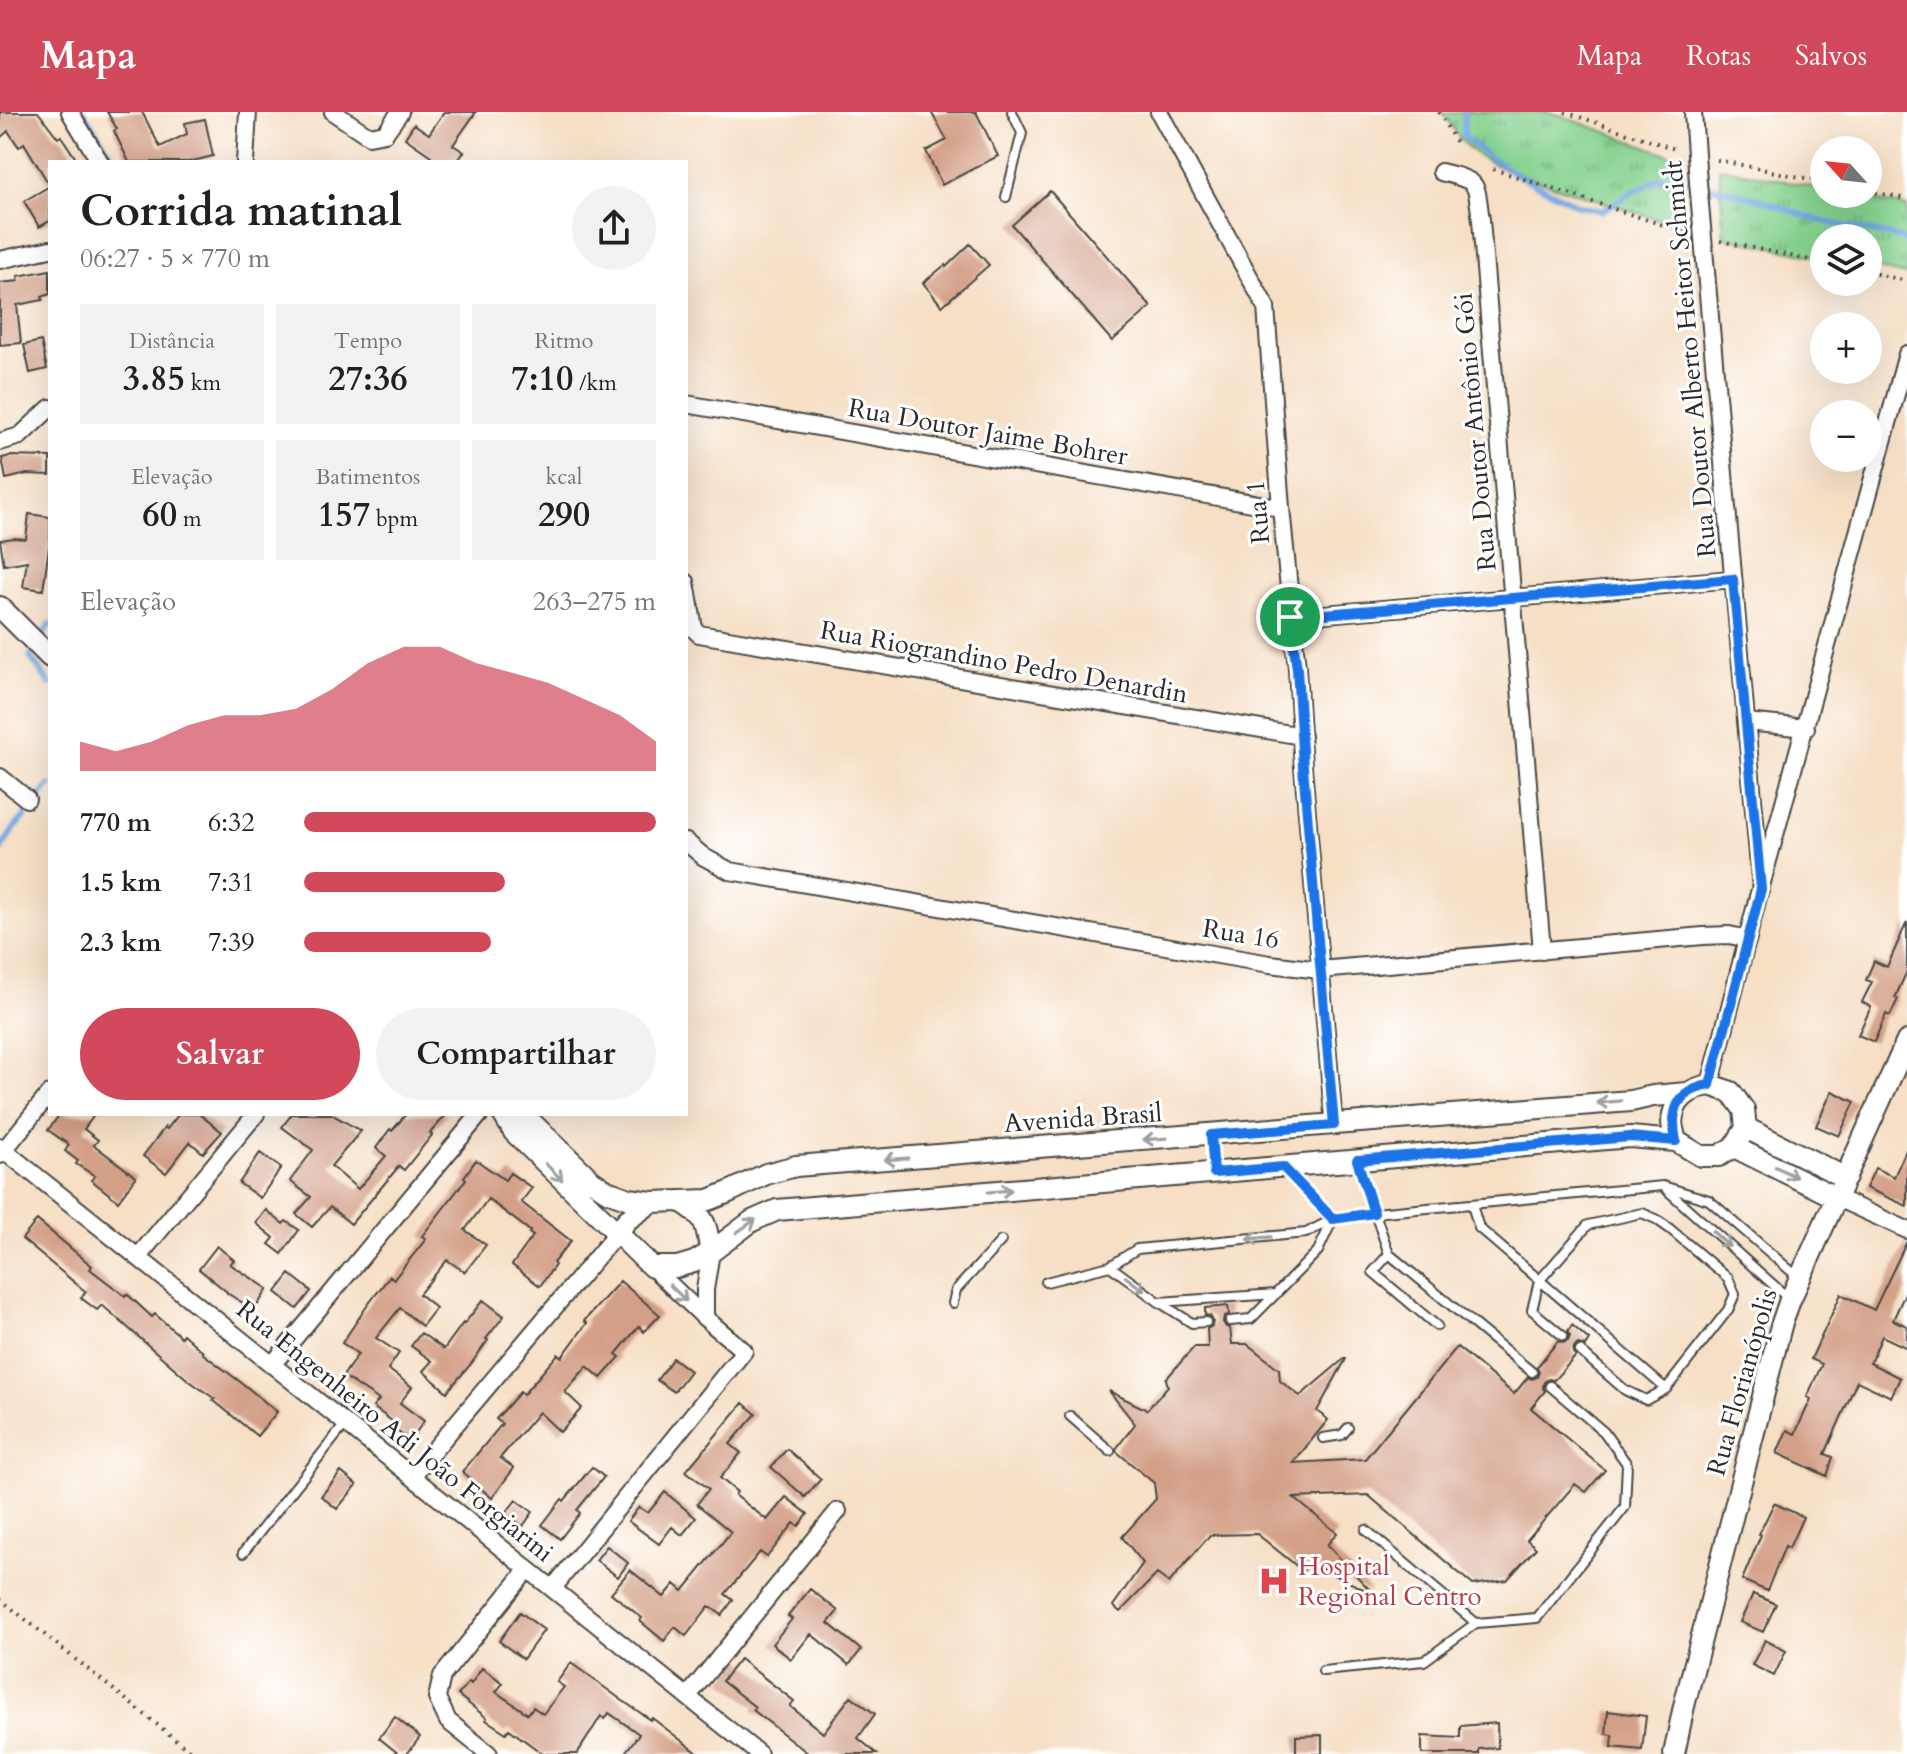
<!DOCTYPE html>
<html lang="pt">
<head>
<meta charset="utf-8">
<style>
  :root { --surface:#fff; --page:#f2f2f2; --text:#202124; --muted:#757577; --accent:#d1495b }
  body { margin:0; font-family:Cardo,serif; background:var(--page); color:var(--text); height:100vh; display:flex; flex-direction:column; font-size:30px; white-space:nowrap }
  * { box-sizing:border-box; margin:0 }
  p { font-size:26px; color:var(--muted) }
  .icon { flex:none; width:44px; height:44px; fill:none; stroke:currentColor; stroke-width:2; stroke-linecap:round; stroke-linejoin:round }
  .map { position:relative; flex:1; overflow:hidden }
  .sheet { position:absolute; left:48px; top:48px; width:640px; height:956px; display:flex; flex-direction:column; background:var(--surface); border-radius:0px; box-shadow:0 8px 32px #0002 }
  .sheet>* { flex:none }
  .needle { width:52px; rotate:297deg }
  .controls { position:absolute; left:1810px; top:24px; display:grid; gap:16px }
  .controls a { display:grid; place-items:center; width:72px; height:72px; border-radius:50%; background:var(--surface); box-shadow:0 8px 32px #0002; font-size:40px }
  .pin { position:absolute; display:grid; place-items:center; width:68px; height:68px; color:#fff; margin:-34px; border:4px solid #fff; border-radius:50%; box-shadow:0 2px 8px #0007 }
  .round { display:grid; place-items:center; flex:none; width:84px; height:84px; border-radius:42px; background:var(--page) }
  .headline { display:flex; align-items:center; justify-content:space-between; height:136px; padding:0 32px }
  h1 { font-size:44px; font-weight:700; line-height:60px }
  .metrics { display:grid; grid-template-columns:repeat(3,1fr); gap:12px; height:136px; padding:8px 32px }
  .metrics div { display:grid; align-content:center; border-radius:0px; background:var(--page); text-align:center }
  .metrics b { font-size:34px; font-weight:700 }
  .metrics small { font-size:22px; font-weight:400 }
  .metrics p { font-size:22px }
  .chart { height:224px; padding:16px 32px }
  .chart p { display:flex; justify-content:space-between }
  .chart svg { width:100%; height:144px; margin-top:8px; fill:var(--accent); opacity:.7 }
  .cta { display:flex; gap:16px; margin-top:auto; padding:16px 32px }
  .cta a { flex:1; height:92px; border-radius:48px; background:var(--accent); color:#fff; font-size:32px; font-weight:700; line-height:92px; text-align:center }
  .cta a+a { background:var(--page); color:var(--text) }
  ul { padding:0 32px; list-style:none; font-size:26px }
  li { display:grid; grid-template-columns:128px 96px 1fr; align-items:center; height:60px }
  li i { height:20px; border-radius:10px; background:var(--accent) }
  header { display:flex; align-items:center; gap:48px; box-sizing:border-box; height:112px; padding:0 40px; background:var(--accent); color:#fff }
  header strong { font-size:38px }
  nav { display:flex; gap:44px; margin-inline-start:auto; font-size:28px }
  .map>svg:first-child { display:block }
  .grass { fill:url(#grass-tufts); stroke:#587e5c; stroke-width:2 }
  .lines { fill:none; stroke-linecap:round; stroke-linejoin:round }
  .stream { stroke:#71a5de; stroke-width:6 }
  .building { fill:#d39f86 }
  .service-casing { stroke:#494642; stroke-width:12 }
  .minor-casing { stroke:#494642; stroke-width:20 }
  .tertiary-casing { stroke:#494642; stroke-width:24 }
  .path { stroke:#494642; stroke-width:4; stroke-dasharray:2 6; stroke-linecap:butt }
  .service { stroke:#fff; stroke-width:8 }
  .minor { stroke:#fff; stroke-width:16 }
  .tertiary { stroke:#fff; stroke-width:20 }
  .oneway { stroke:#a0a0a0 }
  .route-casing { stroke:#fff; stroke-width:16 }
  .route { stroke:#1a73e8; stroke-width:10 }
  .labels { text-anchor:middle; dominant-baseline:central; stroke-width:6; stroke-linejoin:round; paint-order:stroke }
  .street-label { font-size:26px; fill:#2b2b2b; stroke:#fff }
  .health-label { font-size:26px; fill:#be3a42; stroke:#fff; text-anchor:start }
</style>
</head>
<body>
<header>
<strong>Mapa</strong>
<nav><a>Mapa</a><a>Rotas</a><a>Salvos</a></nav>
</header>
<div class="map">
<svg width="1907" height="1642" viewBox="0 0 1907 1642">
  <defs>
    <pattern id="grass-tufts" width="24" height="20" patternUnits="userSpaceOnUse" patternTransform="scale(2)"><rect width="24" height="20" fill="#85d18e"/><path d="M3 7l-1-3M5 7V3M7 7l1-3M15 17l-1-3M17 17v-4M19 17l1-3" fill="none" stroke="#6daa74"/></pattern>
  </defs>
  <rect width="100%" height="100%" fill="#fff"/>
  <filter id="ink" filterUnits="userSpaceOnUse"><feTurbulence type="fractalNoise" baseFrequency=".0125" numOctaves="2"/><feDisplacementMap in="SourceGraphic" scale="16" xChannelSelector="R" yChannelSelector="G"/><feConvolveMatrix kernelMatrix="1 2 1 2 8 2 1 2 1" color-interpolation-filters="sRGB"/></filter>
  <filter id="wash" filterUnits="userSpaceOnUse"><feTurbulence type="fractalNoise" baseFrequency=".006" numOctaves="4" result="noise"/><feDisplacementMap in="SourceGraphic" scale="32" xChannelSelector="R" yChannelSelector="G"/><feGaussianBlur stdDeviation="1.8" result="paint"/><feColorMatrix in="noise" values="0 0 0 0 0 0 0 0 0 0 0 0 0 0 0 0 0 1.4 0 .05"/><feComposite in="paint" operator="in"/></filter>
  <g filter="url(#wash)">
    <rect width="100%" height="100%" fill="#f6dfc5"/>
    <path class="grass" d="M1443 0H1551L1673 44 1678 114 1504 57C1470 42 1461 32 1443 0Z
      M1719 55 1824 77V82H1847L1907 95V163L1868 155V126H1824V146L1724 125Z"/>
    <g class="lines">
      <path class="stream" d="M83 0 116 50
        M1464 0V25L1491 46 1520 64 1577 93 1602 99 1629 82 1659 67H1682L1759 87 1817 108 1901 126 1907 130
        M50 512 30 545 50 572
        M0 739 13 718 50 673"/>
    </g>
    <g id="blocks">
      <path class="building" d="M0 0H38L58 26 61 24 78 50H50V74L24 31 19 35 8 19 0 26Z
        M107 0H142L160 35 187 22 185 11 205 7 213 44 189 50H129L114 19 117 17Z
        M444 0H476L453 33 464 40 457 50H427L431 44 405 26 414 12 429 22Z
        M931 0H976L998 44 942 73 926 39 947 28Z
        M50 74V109L39 115 24 89Z
        M1050 79 1151 195 1112 229 1012 113Z
        M970 132 989 153 942 194 923 171 945 153 946 155Z
        M50 158V182L42 185 43 188 17 193 21 231 0 233V171L19 169 18 164Z
        M41 229 47 257 30 261 24 233Z
        M10 344 50 345V363L27 362 6 367 2 346Z
        M29 402 50 405V428L43 478 23 475 27 449 4 453 0 428 14 426 26 427Z
        M1907 810V859L1895 886 1898 887 1890 904 1886 902 1874 930 1858 923 1871 895 1862 890 1872 870 1866 868 1874 849 1887 855Z
        M1832 979 1855 990 1839 1024 1816 1014Z
        M60 1002H95L84 1017 98 1028 94 1033 136 1065 118 1089 91 1068 95 1064 76 1052 78 1049 65 1039 69 1033 48 1018Z
        M179 1002H199L222 1020 203 1041 190 1030 166 1061 143 1044 165 1015 167 1017Z
        M292 1002H331L361 1019 331 1054 358 1077 386 1044 376 1036 390 1017 392 1019 406 1002H447L430 1021 432 1023 404 1058 399 1054 351 1112 330 1095 312 1115 296 1102 311 1085 290 1069 313 1038 282 1015Z
        M1907 1036V1094L1866 1076 1875 1056 1894 1065Z
        M260 1041 281 1056 260 1086 239 1071Z
        M476 1048 505 1068 510 1061 532 1076 521 1090 571 1129 553 1151 555 1153 540 1174 512 1153 533 1124 529 1121 530 1119 488 1087 465 1118 486 1133 465 1160 447 1148 419 1182 436 1196 422 1214 400 1196 376 1226 399 1241 388 1257 412 1275 400 1291 424 1309 410 1329 393 1316 396 1312 373 1295 379 1288 343 1264 358 1242 342 1231 367 1194 390 1164 394 1167 426 1127 422 1124 466 1067 464 1065Z
        M266 1098 283 1112 286 1109 299 1118 282 1142 269 1132 274 1126 256 1111Z
        M37 1108 92 1154 90 1157 125 1184 127 1182 152 1205 155 1202 181 1225 183 1222 203 1240 202 1241 247 1275 277 1300 257 1324 213 1288 215 1287 188 1268 102 1193 97 1198 81 1186 86 1180 22 1127Z
        M1907 1129V1177L1893 1208 1907 1214V1236L1882 1224 1870 1251 1900 1266 1891 1285 1857 1269 1825 1342 1833 1345 1827 1364 1777 1341 1787 1318 1795 1322 1811 1287 1807 1285 1822 1252 1811 1247 1841 1182 1874 1198Z
        M217 1134 234 1148 230 1152 268 1177 254 1198 227 1181V1180L199 1157Z
        M290 1162 311 1179 297 1197 276 1180Z
        M620 1169 660 1203 644 1220 639 1214 616 1242 620 1245 601 1266 587 1254 565 1280 582 1296 560 1320 539 1300 500 1346 514 1356 492 1386 462 1360 502 1312 496 1307 520 1280 523 1283 558 1242 562 1245 587 1211 584 1209Z
        M483 1188 504 1204 486 1227 488 1228 471 1252 447 1280 423 1259 432 1249 411 1234 421 1221 444 1237 463 1211 464 1212Z
        M1228 1194 1229 1202 1224 1205 1223 1210 1226 1215 1230 1216 1232 1232H1247L1279 1257 1280 1269 1300 1284 1345 1246 1346 1247 1317 1299 1328 1308 1293 1351 1365 1347 1457 1235 1514 1282 1528 1265 1532 1267 1537 1265 1539 1260 1537 1255 1558 1229 1563 1231 1568 1229 1570 1224 1568 1219 1572 1213 1589 1228 1585 1234 1578 1232 1574 1235 1573 1241 1576 1244 1554 1268 1548 1267 1544 1270 1543 1276 1545 1279 1531 1296 1605 1358 1586 1380 1575 1372 1527 1428 1536 1436 1507 1468 1473 1473 1368 1383 1294 1386 1337 1421 1327 1433 1370 1478 1369 1480 1310 1451 1303 1459 1257 1422 1210 1423 1169 1471 1157 1462 1120 1500 1113 1494 1143 1451 1122 1425 1156 1387 1154 1371 1117 1340 1116 1337 1135 1312 1109 1279 1147 1298 1168 1274 1166 1267 1194 1235H1208L1207 1217 1212 1214 1213 1209 1210 1204 1205 1203V1196Z
        M673 1246 690 1259 674 1280 657 1268Z
        M743 1291 756 1302 730 1332 741 1341 720 1366 737 1380 735 1383 767 1408 786 1385 808 1402 799 1414 794 1411 767 1445 760 1440 725 1482 733 1488 722 1503 709 1494 686 1524 675 1515 664 1529 640 1509 642 1506 611 1481 630 1458 664 1485 675 1472 683 1479 731 1420 697 1392 709 1377 686 1359Z
        M787 1337 821 1367 805 1385 771 1355Z
        M592 1355 604 1365 577 1398 580 1401 560 1427 542 1413 562 1387 564 1389Z
        M341 1360 357 1373 337 1397 321 1384Z
        M665 1380 696 1406 682 1423 672 1415 659 1432 628 1409 639 1395 648 1401Z
        M516 1388 533 1400 523 1414 505 1402Z
        M1774 1391 1803 1405 1789 1436 1785 1434 1767 1479 1742 1468 1761 1423 1759 1422Z
        M607 1434 628 1451 618 1465 596 1448Z
        M810 1477 838 1499 828 1511 861 1538 849 1553 811 1522 791 1547 772 1532 792 1507 788 1504Z
        M1753 1482 1776 1492 1763 1520 1740 1510Z
        M520 1500 544 1518 523 1547 499 1529Z
        M1765 1528 1786 1539 1774 1564 1752 1553Z
        M740 1547 794 1589 790 1594 823 1621 851 1584 875 1602 858 1626 877 1642H809L753 1598 755 1595 722 1569Z
        M571 1551 623 1589 651 1608 652 1606 699 1642H624L639 1622 609 1601 605 1607 601 1604 577 1642H543L509 1617 506 1621 486 1608 487 1606 458 1583 469 1570 471 1572 482 1556 503 1571 496 1580 528 1602 533 1595 543 1602 564 1575 557 1570Z
        M1608 1599 1646 1604 1642 1638 1612 1635 1613 1623 1606 1622Z
        M395 1605 420 1625 407 1642H399L379 1626Z
        M1497 1611 1498 1636 1479 1637V1642H1422V1624L1460 1626V1614Z
        M1322 1623V1642H1296V1624Z"/>
    </g>
  </g>
  <g filter="url(#ink)">
    <use href="#blocks" fill-opacity="0" stroke="#494642" stroke-width="2"/>
    <g class="lines">
      <defs>
        <path id="service" d="M1006 85 1022 21 1012 0
          M1357 1049 1389 1142 1532 1260
          M1286 1058 1333 1107
          M1667 1078 1788 1186
          M1472 1093 1479 1116 1666 1277
          M1389 1142 1373 1160 1437 1214
          M1110 1154 1159 1190 1192 1211 1206 1210
          M1046 1170 1110 1154 1137 1137 1306 1121 1333 1107 1374 1101 1663 1074 1709 1088 1799 1166
          M1159 1190 1276 1182
          M953 1191 956 1178 1001 1129
          M1230 1209 1251 1207 1318 1139 1333 1107
          M1563 1224 1532 1198 1539 1169 1588 1113 1642 1101 1656 1107 1670 1117 1728 1166 1735 1182 1728 1198 1666 1277 1646 1288 1625 1278 1580 1239
          M1070 1304 1110 1339
          M1323 1326 1342 1323 1348 1316
          M1366 1418 1476 1511
          M243 1441 346 1311
          M1323 1559 1424 1549 1476 1511 1537 1506 1625 1395 1627 1352 1604 1320 1550 1274"/>
        <path id="minor" d="M70 0 100 50
          M333 0 369 24 385 21 400 0
          M1159 0 1266 195 1281 396 1297 557 1303 655 1334 1013
          M1693 0 1698 70 1761 777
          M245 50 248 0
          M1441 60C1481 70 1475 69 1481 108L1542 839
          M0 148 50 137
          M686 292 1281 396
          M0 330 20 324 50 296
          M686 470 694 517 699 522 1302 624
          M1290 505 1733 467
          M1746 610 1806 616
          M0 665 27 687
          M686 730 704 745 730 759 1270 852 1320 858 1703 824 1729 823 1748 827
          M1710 973 1758 785 1907 242
          M0 1035 759 1642
          M0 1043 50 981
          M1837 1086 1907 1118
          M138 1145 256 1002
          M705 1206V1178L711 1140
          M272 1253 480 1002
          M412 1364 617 1121
          M553 1476 744 1239 705 1206 652 1155
          M688 1584 838 1399
          M489 1642 448 1609 437 1586 442 1564 528 1457"/>
        <path id="tertiary" d="M0 495 50 545
          M1710 973 1731 980 1744 998 1746 1016 1734 1035 1719 1044H1701L1676 1029C1675 1024 1672 1016 1672 1010 1673 988 1690 976 1710 973Z
          M503 1002 514 1020 652 1155H677L694 1150 711 1140 752 1109 777 1098 1630 1025 1676 1029
          M520 1002 528 1007 592 1069 607 1079 629 1087 652 1090 709 1088 729 1080 766 1062 796 1054 1631 989 1653 984 1687 981
          M1746 1016 1846 1066
          M1734 1035 1837 1086
          M682 1090C708 1107 705 1111 711 1140
          M617 1121 627 1108 652 1090
          M1674 1642 1684 1594 1781 1214 1790 1188 1907 929"/>
      </defs>
      <use href="#service" class="service-casing"/>
      <use href="#minor" class="minor-casing"/>
      <use href="#tertiary" class="tertiary-casing"/>
      <path class="path" d="M1439 0 1456 31
        M1565 0 1678 38
        M1717 48 1824 70
        M1493 57 1684 120
        M1868 79 1907 87
        M1720 129 1824 151
        M1868 160 1907 169
        M0 1487 194 1642"/>
      <use href="#service" class="service"/>
      <use href="#minor" class="minor"/>
      <use href="#tertiary" class="tertiary"/>
    </g>
    <defs><path id="oneway-shaft" d="M-6 0H5M1.5-3L5.5 0L1.5 3" fill="none" stroke-width="1.6" stroke-linecap="round" stroke-linejoin="round" transform="scale(2)"/></defs>
    <g class="oneway">
      <use href="#oneway-shaft" transform="translate(1609 990) rotate(175)"/>
      <use href="#oneway-shaft" transform="translate(1155 1027) rotate(176)"/>
      <use href="#oneway-shaft" transform="translate(896 1047) rotate(176)"/>
      <use href="#oneway-shaft" transform="translate(554 1060) rotate(45)"/>
      <use href="#oneway-shaft" transform="translate(1786 1060) rotate(27)"/>
      <use href="#oneway-shaft" transform="translate(1000 1079) rotate(-5)"/>
      <use href="#oneway-shaft" transform="translate(746 1114) rotate(-35)"/>
      <use href="#oneway-shaft" transform="translate(1259 1126) rotate(175)"/>
      <use href="#oneway-shaft" transform="translate(1721 1127) rotate(42)"/>
      <use href="#oneway-shaft" transform="translate(1135 1172) rotate(37)"/>
      <use href="#oneway-shaft" transform="translate(678 1181) rotate(44)"/>
    </g>
  </g>
  <g class="lines" filter="url(#ink)">
    <defs>
      <path id="route" d="M1733 467 1761 777 1710 973C1676 979 1670 999 1676 1029L1630 1025 1357 1048 1374 1101 1333 1107 1283 1055 1214 1061 1211 1023 1334 1013 1303 655 1297 557 1290 505Z"/>
    </defs>
    <use href="#route" class="route-casing"/>
    <use href="#route" class="route"/>
  </g>
  <defs>
    <symbol id="hospital-bare" viewBox="-9 -9 18 18"><path d="M-5-5h3v3.5h4V-5h3V5h-3V1.5h-4V5h-3Z" fill="#e0444e" stroke="#fff" stroke-width="2.5" paint-order="stroke"/></symbol>
  </defs>
  <g fill-rule="evenodd">
    <use href="#hospital-bare" x="1252" y="1447" width="44" height="44"/>
  </g>
  <g class="labels">
    <g class="street-label">
      <text transform="translate(1690 247) rotate(-95)">Rua Doutor Alberto Heitor Schmidt</text>
      <text transform="translate(988 320) rotate(10)">Rua Doutor Jaime Bohrer</text>
      <text transform="translate(1475 320) rotate(-95)">Rua Doutor Antônio Gói</text>
      <text transform="translate(1258 400) rotate(-95)">Rua 1</text>
      <text transform="translate(1004 550) rotate(10)">Rua Riograndino Pedro Denardin</text>
      <text transform="translate(1241 822) rotate(9)">Rua 16</text>
      <text transform="translate(1083 1006) rotate(-4)">Avenida Brasil</text>
      <text transform="translate(1742 1270) rotate(-74)">Rua Florianópolis</text>
      <text transform="translate(395 1319) rotate(39)">Rua Engenheiro Adi João Forgiarini</text>
    </g>
    <g class="health-label">
      <text x="1298" y="1454">Hospital<tspan x="1298" dy="30">Regional Centro</tspan></text>
    </g>
  </g>
</svg>
<div class="controls">
<a><svg class="needle" viewBox="-14 -14 28 28"><path d="M0-13l5 13h-10z" fill="#e53935"/><path d="M0 13l5-13h-10z" fill="#757577"/></svg></a>
<a><svg class="icon" aria-label="layers" viewBox="0 0 24 24"><path d="M12 4l9 5-9 5-9-5zM3 14l9 5 9-5"/></svg></a>
<a>+</a>
<a>−</a>
</div>
<div class="pin" style="left:1290px;top:505px;background:#1e9e55"><svg class="icon" aria-label="arrive" viewBox="0 0 24 24"><path d="M6 21V4h12l-3 4 3 4H6"/></svg></div>
<section class="sheet">
<div class="headline"><div><h1>Corrida matinal</h1><p>06:27 · 5 × 770 m</p></div><a class="round"><svg class="icon" aria-label="share" viewBox="0 0 24 24"><path d="M12 15V3M7 8l5-5 5 5M5 13v7h14v-7"/></svg></a></div>
<div class="metrics">
<div><p>Distância</p><b>3.85<small> km</small></b></div>
<div><p>Tempo</p><b>27:36</b></div>
<div><p>Ritmo</p><b>7:10<small> /km</small></b></div>
</div>
<div class="metrics">
<div><p>Elevação</p><b>60<small> m</small></b></div>
<div><p>Batimentos</p><b>157<small> bpm</small></b></div>
<div><p>kcal</p><b>290</b></div>
</div>
<div class="chart"><p><span>Elevação</span>263–275 m</p>
<svg viewBox="0 0 160 44" preserveAspectRatio="none"><path d="M0 44V35L10 38L20 35L30 30L40 27L50 27L60 25L70 19L80 11L90 6L100 6L110 11L120 14L130 17L140 22L150 27L160 35V44z"/></svg>
</div>
<ul>
<li><b>770 m</b>6:32<i style="width:100%"></i></li>
<li><b>1.5 km</b>7:31<i style="width:57%"></i></li>
<li><b>2.3 km</b>7:39<i style="width:53%"></i></li>
</ul>
<div class="cta"><a>Salvar</a><a>Compartilhar</a></div>
</section>
</div>
</body>
</html>
